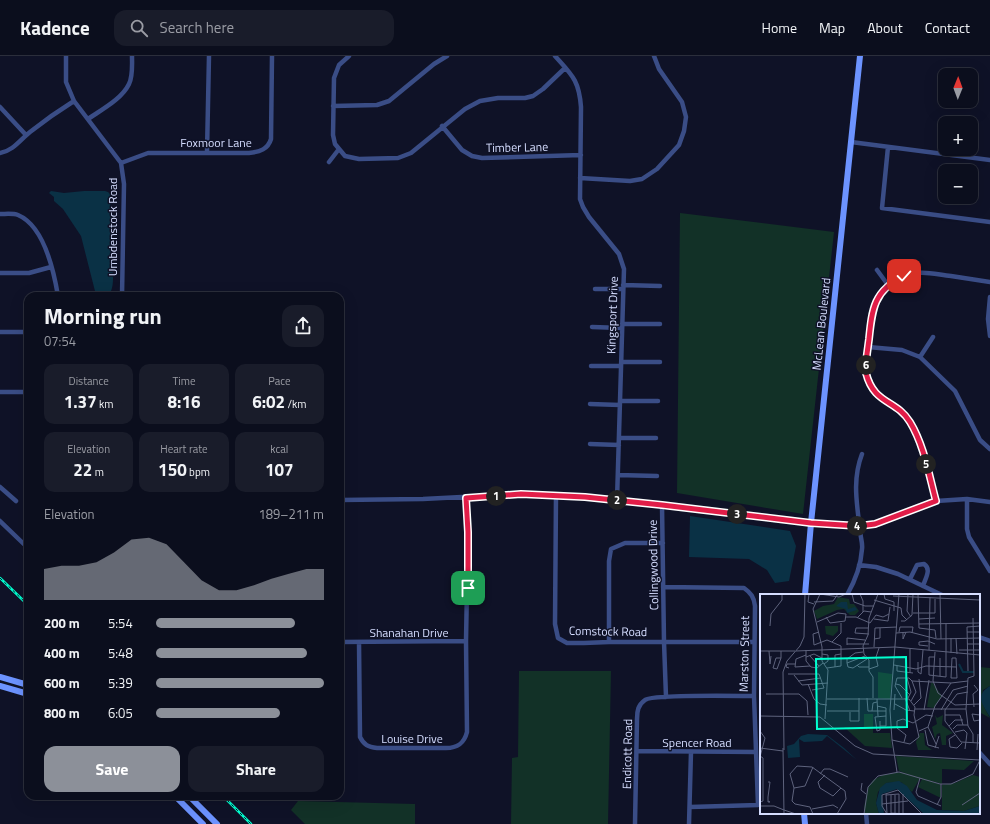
<!DOCTYPE html>
<html lang="en">
<head>
<meta charset="utf-8">
<style>
  :root { --surface:#0b0e1d; --page:#191c2a; --text:#f1f3f6; --muted:#9a9ca4; --line:#2b2e3b; --accent:#8c9099 }
  body { margin:0; font-family:"Titillium Web",sans-serif; background:var(--page); color:var(--text); height:100vh; display:flex; flex-direction:column; font-size:15px; white-space:nowrap }
  * { box-sizing:border-box; margin:0 }
  p { font-size:13px; color:var(--muted) }
  .icon { flex:none; width:22px; height:22px; fill:none; stroke:currentColor; stroke-width:2; stroke-linecap:round; stroke-linejoin:round }
  .map { position:relative; flex:1; overflow:hidden }
  .drawer { position:absolute; left:24px; top:236px; width:320px; height:508px; display:flex; flex-direction:column; background:var(--surface); border-radius:12px; box-shadow:0 4px 16px #0002,0 0 0 1px var(--line) }
  .drawer>* { flex:none }
  .needle { width:26px; rotate:1deg }
  .buttons { position:absolute; left:938px; top:12px; display:grid; gap:8px }
  .buttons a { display:grid; place-items:center; width:40px; height:40px; border-radius:8px; background:var(--surface); box-shadow:0 4px 16px #0002,0 0 0 1px var(--line); font-size:20px }
  .pin { position:absolute; display:grid; place-items:center; width:34px; height:34px; color:#fff; margin:-17px; border-radius:8px; box-shadow:0 2px 6px #0006 }
  .km { position:absolute; width:20px; height:20px; margin:-10px; border-radius:50%; background:#222; color:#fff; font-size:11px; line-height:20px; text-align:center }
  .round { display:grid; place-items:center; flex:none; width:42px; height:42px; border-radius:12px; background:var(--page) }
  .overview { display:flex; align-items:center; justify-content:space-between; height:68px; padding:0 20px }
  h1 { font-size:22px; font-weight:700; line-height:30px }
  .metrics { display:grid; grid-template-columns:repeat(3,1fr); gap:6px; height:68px; padding:4px 20px }
  .metrics div { display:grid; align-content:center; border-radius:10px; background:var(--page); text-align:center }
  .metrics b { font-size:17px; font-weight:700 }
  .metrics small { font-size:11px; font-weight:400 }
  .metrics p { font-size:11px }
  .chart { height:112px; padding:8px 20px }
  .chart p { display:flex; justify-content:space-between }
  .chart svg { width:100%; height:72px; margin-top:4px; fill:var(--accent); opacity:.7 }
  .action { display:flex; gap:8px; margin-top:auto; padding:8px 20px }
  .action a { flex:1; height:46px; border-radius:12px; background:var(--accent); color:#fff; font-size:16px; font-weight:700; line-height:46px; text-align:center }
  .action a+a { background:var(--page); color:var(--text) }
  ul { padding:0 20px; list-style:none; font-size:13px }
  li { display:grid; grid-template-columns:64px 48px 1fr; align-items:center; height:30px }
  li i { height:10px; border-radius:5px; background:var(--accent) }
  header { display:flex; align-items:center; gap:24px; box-sizing:border-box; height:56px; padding:0 20px; background:var(--surface); border-bottom:1px solid var(--line) }
  header strong { font-size:19px }
  nav { display:flex; gap:22px; margin-inline-start:auto; font-size:14px }
  .search { width:280px; height:36px; background:var(--page); display:flex; align-items:center; gap:10px; box-sizing:border-box; padding:0 14px; border-radius:12px; color:var(--muted); font-size:15px }
  .map>svg:first-child { display:block }
  .green { fill:#123127 }
  .water { fill:#0a3145 }
  .lines { fill:none; stroke-linecap:round; stroke-linejoin:round }
  .minor { stroke:#3a4d86; stroke-width:4.5 }
  .secondary { stroke:#6c93ff; stroke-width:6 }
  .rail-casing { stroke:#01ffcf; stroke-width:2.5 }
  .rail { stroke:#0f1227; stroke-width:1; stroke-dasharray:3; stroke-linecap:butt }
  .route-casing { stroke:#fff; stroke-width:8 }
  .route { stroke:#e11d48; stroke-width:5 }
  .labels { text-anchor:middle; dominant-baseline:central; stroke-width:3; stroke-linejoin:round; paint-order:stroke }
  .street-label { font-size:12px; fill:#d5ddff; stroke:#0f1227 }
  .inset-river { fill:none; stroke:#0a3145; stroke-width:2 }
  .inset-road { fill:none; stroke:#5e637d; stroke-width:1 }
  .view { fill:#01ffcf; fill-opacity:0.15; stroke:#01ffcf; stroke-width:2 }
  .inset-edge { fill:none; stroke:#d5ddff; stroke-width:2 }
</style>
</head>
<body>
<header>
<strong>Kadence</strong>
<div class="search"><svg class="icon" aria-label="search" viewBox="0 0 24 24"><circle cx="10" cy="10" r="6"/><path d="M15 15l6 6"/></svg>Search here</div>
<nav><a>Home</a><a>Map</a><a>About</a><a>Contact</a></nav>
</header>
<div class="map">
<svg width="990" height="768" viewBox="0 0 990 768">
  <rect width="100%" height="100%" fill="#0f1227"/>
  <path class="green" d="M680 157 834 176 803 458 677 437Z
    M979 611 990 612V630L983 634C981 648 984 650 990 662L979 656Z
    M519 615H611L608 768H511L512 702 518 701Z
    M298 745 415 748V768H427H305L291 754Z"/>
  <path class="water" d="M51 135 64 137 84 135H105L108 136 110 138 111 169C114 176 114 186 113 194 113 197 111 200 112 203 112 214 116 231 108 240L96 239 81 180 63 153 54 145V141L49 137Z
    M690 460 790 475 796 490 789 525 775 527 767 514 749 503 689 501Z
    M990 630V661C982 648 975 639 990 630Z"/>
  <g class="lines">
    <path class="minor" d="M66 0V26L74 45 121 107 124 128 122 240
      M349 0 339 9 334 22 333 79 335 88 345 100 359 103 398 102 411 97 465 53 480 45 498 42H525L533 40 543 33 565 12
      M555 0C572 19 579 24 581 51L580 143 583 151 589 161 619 198 624 213 617 444
      M333 50 377 49 389 45 434 8 447 0
      M0 51 26 79
      M88 63C101 54 122 43 129 28 133 20 132 9 132 0
      M442 70 462 94 472 100 482 102 581 99
      M851 86 990 104
      M888 91 882 152 990 166
      M207 96 209 0
      M0 97C13 95 21 83 30 76 44 65 58 55 74 45
      M329 106 339 93
      M121 107 148 97H249C260 96 268 93 271 83L272 0
      M580 122 630 125 642 123 657 113 679 89 684 75 686 61 682 46 659 13 654 0
      M0 158C6 158 13 157 18 159 44 170 54 216 58 240
      M877 214 888 229
      M0 217H29L51 211
      M623 229 660 230
      M595 233H623
      M990 241 988 263 990 280
      M622 268H660
      M592 271 622 272
      M0 276H28
      M868 291 902 294 920 301 955 335 980 384 990 393
      M920 301 933 281
      M621 306H660
      M591 310H621
      M0 336H28
      M620 345H658
      M590 348 620 349
      M619 382H656
      M590 388 619 389
      M618 419 657 420
      M0 431 16 445
      M556 439 555 568 558 582 567 587H584L609 586H754
      M967 443V473L969 481 990 515
      M340 444 423 443 521 438 556 439 617 444 811 467 859 470 875 468 936 445 967 443 990 446
      M936 445C929 419 922 380 905 359 894 346 874 343 868 325 863 310 868 292 869 277 870 269 870 261 873 253 879 234 897 218 918 217 929 216 940 219 951 220 964 222 977 224 990 226
      M662 449 664 586 666 641
      M0 465 28 492
      M859 509 876 511 898 518 942 539
      M910 523 917 509 924 508C932 513 925 523 923 530
      M663 531 744 532C751 537 754 541 755 550L754 640 758 749 690 751
      M847 539C855 525 861 509 862 493 863 487 860 480 860 474 857 448 852 424 862 398
      M979 581 990 585
      M466 585 468 476 466 442
      M340 586 466 585 467 676C464 688 457 692 446 692H377C368 691 364 689 360 681L359 586
      M609 586V505L611 493 625 487H663
      M637 695 756 696
      M979 696 990 708
      M866 757 867 768
      M635 768 637 663C637 655 638 649 645 644 652 638 738 640 754 640
      M689 768 691 696"/>
    <path class="secondary" d="M805 539 811 467 860 0
      M0 621 28 629
      M0 630 28 638
      M175 740 203 768
      M189 740 217 768
      M804 757 805 768"/>
    <defs>
      <path id="rail" d="M0 522 28 549
        M223 740 251 768"/>
    </defs>
    <use href="#rail" class="rail-casing"/>
    <use href="#rail" class="rail"/>
  </g>
  <g class="lines">
    <defs>
      <path id="route" d="M468 532V476L466 442 521 438 585 441 662 449 811 467 859 470 875 468 936 445C929 419 924 389 910 366 896 343 874 349 866 317 866 306 867 294 869 283 872 253 874 234 904 220"/>
    </defs>
    <use href="#route" class="route-casing"/>
    <use href="#route" class="route"/>
  </g>
  <g class="labels">
    <g class="street-label">
      <text x="216" y="86">Foxmoor Lane</text>
      <text transform="translate(517 91) rotate(-1)">Timber Lane</text>
      <text transform="translate(112 171) rotate(-90)">Umbdenstock Road</text>
      <text transform="translate(612 259) rotate(-88)">Kingsport Drive</text>
      <text transform="translate(821 268) rotate(-84)">McLean Boulevard</text>
      <text transform="translate(653 509) rotate(-91)">Collingwood Drive</text>
      <text transform="translate(608 575) rotate(1)">Comstock Road</text>
      <text x="409" y="576">Shanahan Drive</text>
      <text transform="translate(744 598) rotate(-89)">Marston Street</text>
      <text x="412" y="682">Louise Drive</text>
      <text x="697" y="686">Spencer Road</text>
      <text transform="translate(627 698) rotate(-89)">Endicott Road</text>
    </g>
  </g>
  <g transform="translate(760 538)">
    <rect width="220" height="220" fill="#0f1227"/>
    <path d="M78 3 89 5 90 10H94L99 17 95 21H90L84 15 77 16 57 25 54 17 63 12 74 10ZM65 32H78V37L73 42 66 40ZM118 78 132 80 130 105 118 104ZM171 89H173L182 102 174 114 167 113ZM104 120H113V139H130L132 154 105 152 84 133 104 134ZM175 121 177 124 183 121 182 131 193 139 186 142V151H182L180 139 177 140 175 145 172 133 177 130ZM160 139H164L165 151 172 156H158L156 148ZM136 162 214 167 204 176 182 175V190L139 177ZM141 178 162 183 181 191V204L158 193 162 185 160 184 152 198 141 188 126 189 118 198 116 209 119 220H105L104 213 108 194 113 186 123 181ZM213 181 220 183V212L204 217 182 216V191L195 189Z" fill="#123127"/>
    <path d="M81 8H87L88 15 95 13 97 16 87 19 86 15 76 12ZM48 140 67 141 84 154 97 166 67 142 62 147 44 148 39 145 40 163 28 164 27 152 34 150 41 142ZM139 187 147 192 157 206 177 216 204 217 220 212V220H164L137 195 122 200 124 220H119L116 209 120 194 126 189Z" fill="#0a3145"/>
    <path class="inset-river" d="M199 70 203 78H214"/>
    <path class="inset-road" d="M49 0 48 8 54 10M60 0 53 15 62 53V67L68 76 65 125M60 0 79 3 86 0M92 0 94 8 105 12H114M100 0 103 7V18M124 0 125 5 134 8V17M148 0 147 17 151 23M158 0 159 34 175 36 176 44M180 0 181 45M133 2 220 6M114 6 141 14 142 21 147 26M54 8 73 7 78 0M153 19H175V5M66 23 70 29 85 27M86 23H96L110 29 116 21 123 23 129 20M97 24 104 17 111 18M114 25 128 27 130 13M159 25 175 24M141 27H145L152 21 153 0M57 28 78 19 86 20 85 27M159 30 220 29M10 32 11 20 22 6V0M108 34H96L95 39 109 40M59 38 53 40 54 51 67 46 81 52V72L67 74M139 38 140 33H153L152 39M143 38V45L146 38M207 38H220M136 39 150 38 177 45 220 44M191 44V59M196 44 197 60M114 45 120 44V34M72 48 81 39V29M87 50H109M207 50H220M87 51V44L105 46M168 52 159 51V48L168 47 175 50M114 53 115 34 137 33M46 56V67L51 73 57 74 63 69M169 56 170 3M199 56H220M0 57H35M9 57 10 70 11 62M21 57V64L17 75 13 74 16 64H21M36 57 135 53 220 61M175 58 173 87 178 99 195 111 220 110M62 60 68 61V67L64 70M46 61 36 65 35 73 50 72M50 62 59 72M46 63 54 60 62 64M175 63H169V81L186 83V29M180 64V82M192 64H196L197 84H191ZM158 68V78L161 80 163 56M87 69 88 73 93 74 107 65M87 69V65L95 59 103 58M87 69 105 62M97 71 99 73H109M134 71 156 75 166 72 196 73M137 72V77L153 79M75 73V61L81 60M29 74 26 73 27 70H35M109 75 118 72 116 63 119 54M208 77 207 33 220 32M150 79V55M28 80H59L64 94 52 96M34 81 42 91 68 89M137 84 135 92 142 104M137 84H149L152 87M147 84 151 98 148 104M38 87 61 84M152 87 191 89 208 87M48 90 54 105 60 110 67 111M136 90 140 91 150 101M208 98 197 100 185 116V127L201 148 220 149M6 100H39L47 107 48 121M99 104V117M107 104 108 117H126M113 104V83L109 77V66L104 60 103 52 108 41 109 24 118 0M145 104 150 117M67 105H149L155 113 154 121 159 143 150 150 132 146M117 105 118 122M151 107 156 98 152 87M135 110 146 116 154 117M154 111 161 104 159 85M117 112 126 114V132H120M214 113 213 100 218 96 214 91M155 115H206M134 116 135 100M164 116 169 86M181 116 193 96 208 92M67 117H99V127H90V118M112 117 113 109 117 108M185 121H200L203 131M220 121 212 120 214 127 220 126M0 122 60 123 95 152 113 160 220 166M120 127V136L117 137 115 123 126 122M137 127 143 125 153 129 166 121 173 122M137 127V134L146 141 144 148M189 132 195 126H203M168 133 176 150M193 135 197 131H208M165 136 168 151 179 154M0 137 5 144 0 163M159 137 168 133 175 112 191 89M195 138 204 136 207 139 205 155M213 149V140L208 132 206 115 208 84 214 82 213 24M190 153 189 145 195 141M190 153 197 154 202 149M0 154 23 157M23 154 24 220M175 154 179 142M24 156 23 78 27 67 40 52 44 43 45 0M217 156 218 140M137 178 132 146 130 116 139 0M60 180 64 175H70L88 183M65 181 58 188 60 194 73 202 81 194M160 184 156 198 158 202 181 212M8 188H10L8 203V208H10L8 207M102 189 101 196 106 200M34 194 45 192 53 173M126 200 127 220M143 200V219M126 201 139 200V219M131 201V219L148 220M135 201V219M0 208 3 207V164L0 162M122 210 148 207M177 211 181 203V190M202 211 220 199M0 212H14L24 216M52 215 73 211 78 214M24 216 36 220M53 220 50 213 35 210 32 207 34 194 30 180 37 172 52 173 85 197 86 205 77 220M104 220 108 193 118 182 139 178 180 190H191L213 180 220 166M127 220 122 212V201L138 196 162 220"/>
    <path class="view" d="M146 63 147 133 57 135 56 65Z"/>
    <rect width="220" height="220" class="inset-edge"/>
  </g>
</svg>
<div class="buttons">
<a><svg class="needle" viewBox="-14 -14 28 28"><path d="M0-13l5 13h-10z" fill="#e53935"/><path d="M0 13l5-13h-10z" fill="#9a9ca4"/></svg></a>
<a>+</a>
<a>−</a>
</div>
<div class="pin" style="left:468px;top:532px;background:#1e9e55"><svg class="icon" aria-label="arrive" viewBox="0 0 24 24"><path d="M6 21V4h12l-3 4 3 4H6"/></svg></div>
<div class="pin" style="left:904px;top:220px;background:#d93025"><svg class="icon" aria-label="check" viewBox="0 0 24 24"><path d="M5 12l5 5 9-10"/></svg></div>
<b class="km" style="left:496px;top:440px">1</b>
<b class="km" style="left:617px;top:444px">2</b>
<b class="km" style="left:737px;top:458px">3</b>
<b class="km" style="left:857px;top:470px">4</b>
<b class="km" style="left:926px;top:408px">5</b>
<b class="km" style="left:866px;top:309px">6</b>
<section class="drawer">
<div class="overview"><div><h1>Morning run</h1><p>07:54</p></div><a class="round"><svg class="icon" aria-label="share" viewBox="0 0 24 24"><path d="M12 15V3M7 8l5-5 5 5M5 13v7h14v-7"/></svg></a></div>
<div class="metrics">
<div><p>Distance</p><b>1.37<small> km</small></b></div>
<div><p>Time</p><b>8:16</b></div>
<div><p>Pace</p><b>6:02<small> /km</small></b></div>
</div>
<div class="metrics">
<div><p>Elevation</p><b>22<small> m</small></b></div>
<div><p>Heart rate</p><b>150<small> bpm</small></b></div>
<div><p>kcal</p><b>107</b></div>
</div>
<div class="chart"><p><span>Elevation</span>189–211 m</p>
<svg viewBox="0 0 160 44" preserveAspectRatio="none"><path d="M0 44V25L10 23L20 23L30 21L40 15L50 7L60 6L70 10L80 21L90 32L100 38L110 38L120 35L130 31L140 28L150 25L160 25V44z"/></svg>
</div>
<ul>
<li><b>200 m</b>5:54<i style="width:83%"></i></li>
<li><b>400 m</b>5:48<i style="width:90%"></i></li>
<li><b>600 m</b>5:39<i style="width:100%"></i></li>
<li><b>800 m</b>6:05<i style="width:74%"></i></li>
</ul>
<div class="action"><a>Save</a><a>Share</a></div>
</section>
</div>
</body>
</html>
